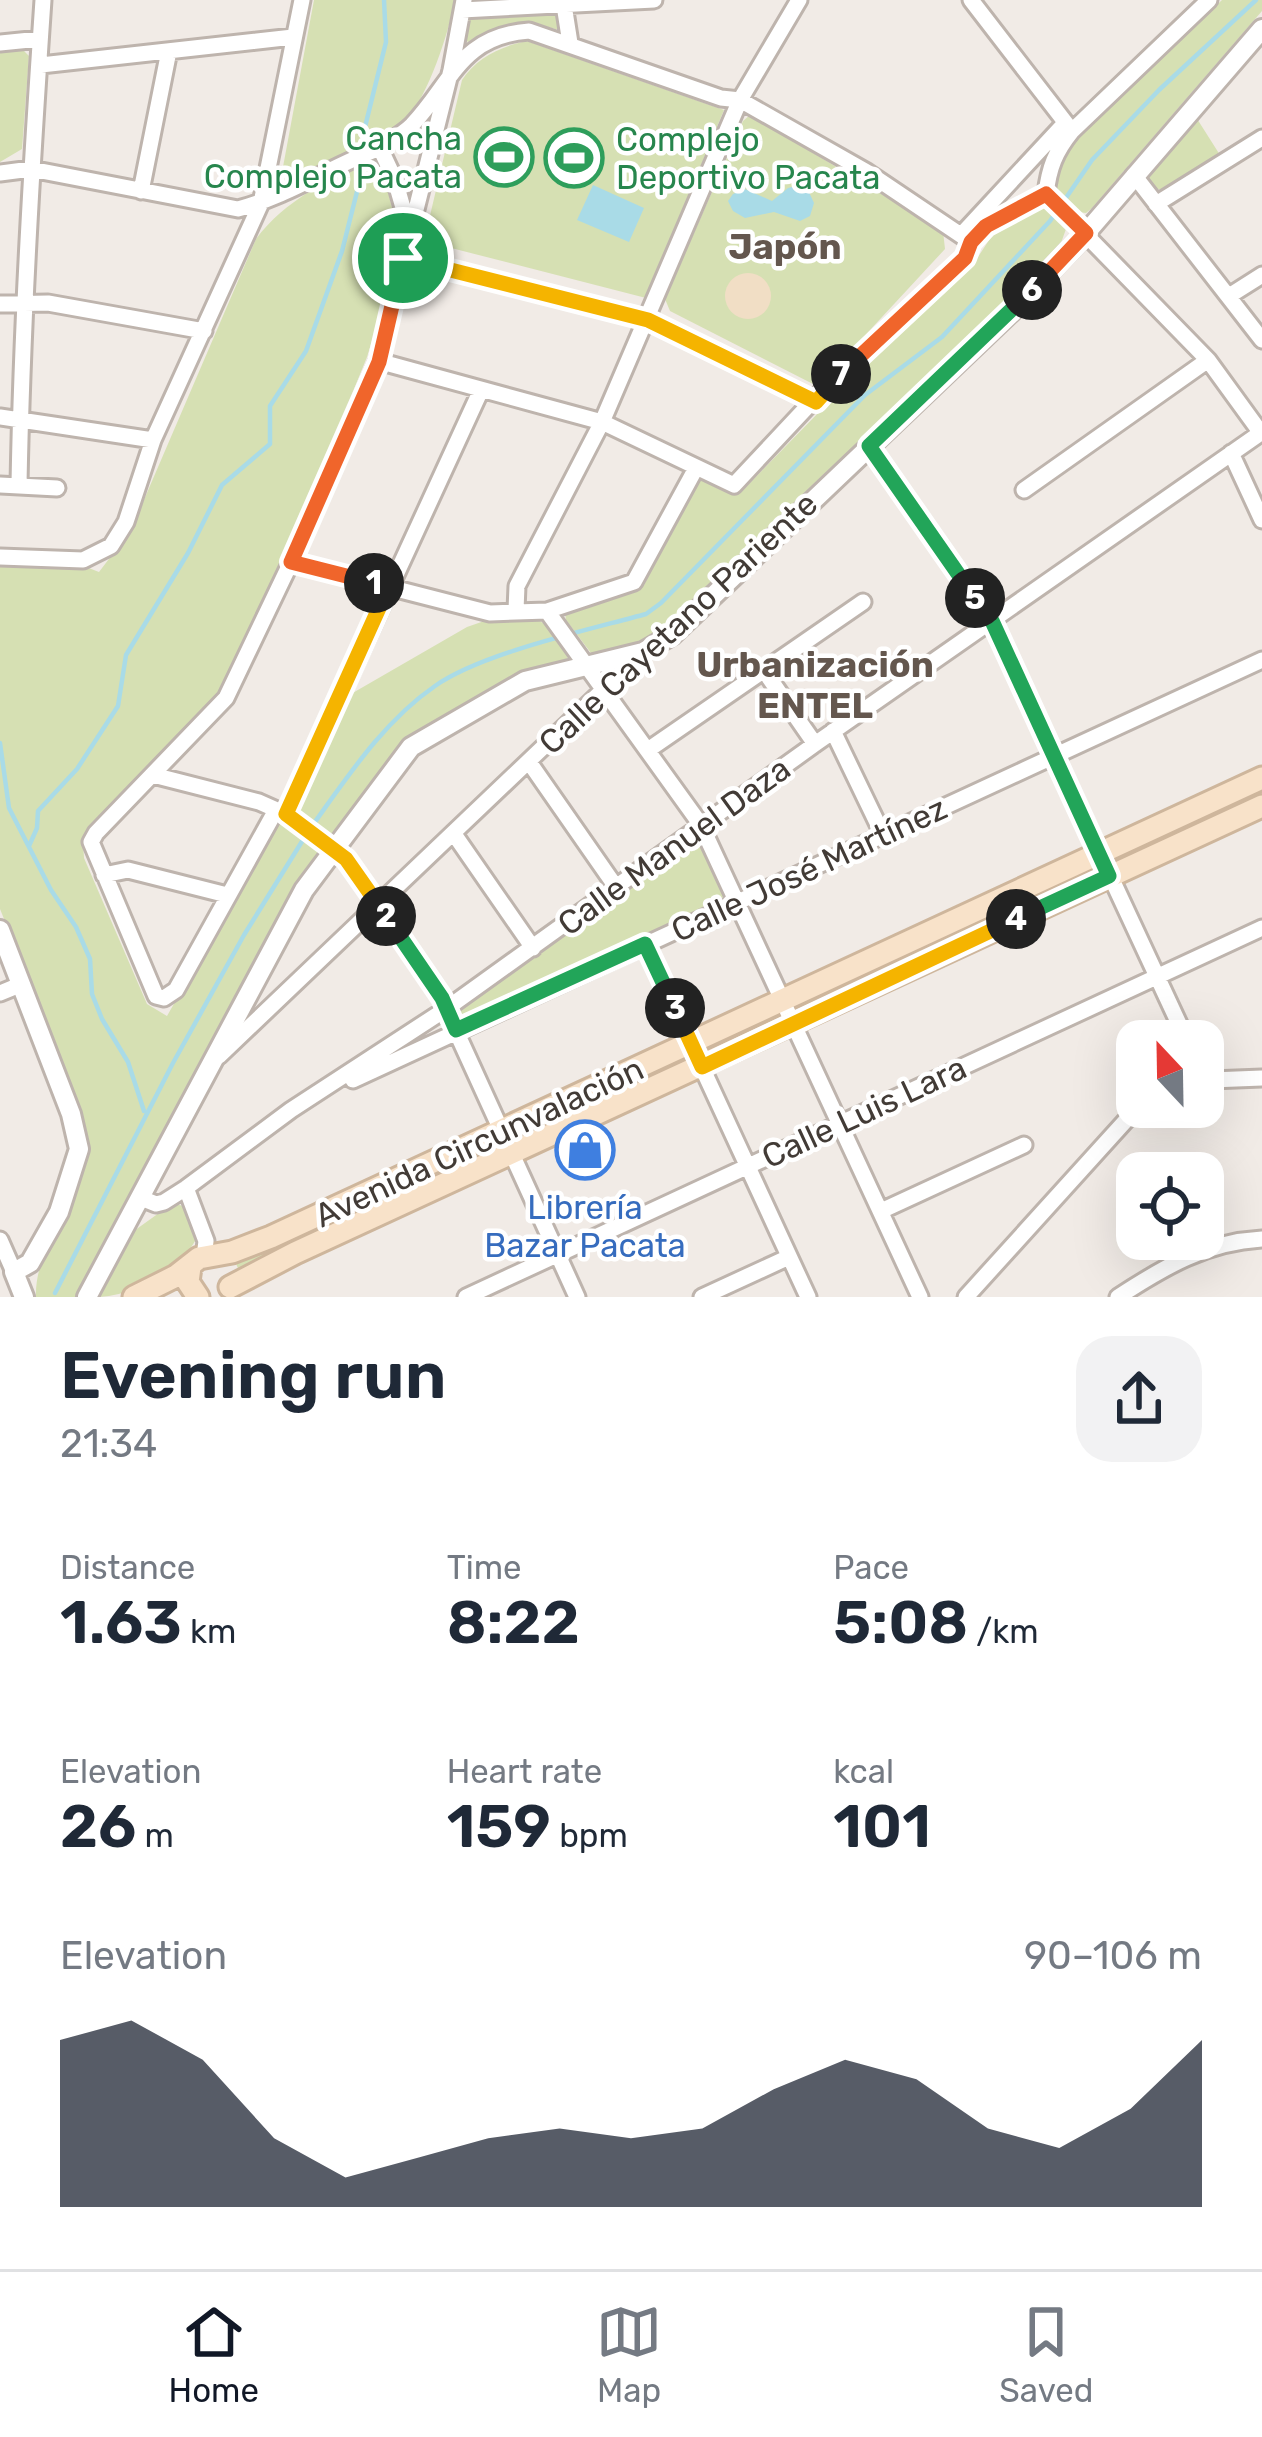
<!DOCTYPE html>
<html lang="en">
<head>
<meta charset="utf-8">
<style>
  :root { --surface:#fff; --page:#f2f2f3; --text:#1f2937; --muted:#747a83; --line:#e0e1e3; --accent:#111827 }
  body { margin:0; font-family:Rubik,sans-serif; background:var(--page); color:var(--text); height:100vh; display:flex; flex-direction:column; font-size:45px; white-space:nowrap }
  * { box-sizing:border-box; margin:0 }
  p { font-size:39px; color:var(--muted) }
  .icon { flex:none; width:66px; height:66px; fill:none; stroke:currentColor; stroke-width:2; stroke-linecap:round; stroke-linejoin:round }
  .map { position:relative; height:1297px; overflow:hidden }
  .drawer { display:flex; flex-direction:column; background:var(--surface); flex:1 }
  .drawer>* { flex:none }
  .needle { width:78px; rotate:338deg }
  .fabs { position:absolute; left:1116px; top:1020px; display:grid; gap:24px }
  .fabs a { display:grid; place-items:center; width:108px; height:108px; border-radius:24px; background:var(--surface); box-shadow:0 12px 48px #0002; font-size:60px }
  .pin { position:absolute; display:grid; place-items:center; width:102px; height:102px; color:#fff; margin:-51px; border:6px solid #fff; border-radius:50%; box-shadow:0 3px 12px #0007 }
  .km { position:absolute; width:60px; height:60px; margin:-30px; border-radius:50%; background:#222; color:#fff; font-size:33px; line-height:60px; text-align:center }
  .round { display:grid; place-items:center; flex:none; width:126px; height:126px; border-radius:36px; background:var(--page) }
  .headline { display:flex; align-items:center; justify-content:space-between; height:204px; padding:0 60px }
  h1 { font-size:66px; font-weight:600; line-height:90px }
  .metrics { display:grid; grid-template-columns:repeat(3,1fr); gap:18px; height:204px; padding:12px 60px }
  .metrics div { display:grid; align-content:center }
  .metrics b { font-size:60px; font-weight:600 }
  .metrics small { font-size:33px; font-weight:400 }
  .metrics p { font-size:33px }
  .chart { height:336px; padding:24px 60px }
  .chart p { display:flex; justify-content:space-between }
  .chart svg { width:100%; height:216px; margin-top:12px; fill:var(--accent); opacity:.7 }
  .tab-bar { display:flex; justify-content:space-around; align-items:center; height:168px; border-top:3px solid var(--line); background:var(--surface); font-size:33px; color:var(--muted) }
  .tab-bar a { display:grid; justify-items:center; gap:6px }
  .tab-bar .on { color:var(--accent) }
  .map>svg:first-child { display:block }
  .green { fill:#d6e0b3 }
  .sand { fill:#f1dec5 }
  .water { fill:#a9dbe7 }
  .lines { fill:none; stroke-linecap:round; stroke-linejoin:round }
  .stream { stroke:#a9dbe7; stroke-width:4.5 }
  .minor-casing { stroke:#beb4ad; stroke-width:21 }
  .tertiary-casing { stroke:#beb4ad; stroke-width:24 }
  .secondary-casing { stroke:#ceb69c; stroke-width:27 }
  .minor { stroke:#fff; stroke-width:15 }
  .tertiary { stroke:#fff; stroke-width:18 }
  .secondary { stroke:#f8e2c9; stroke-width:21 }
  .split-1-casing { stroke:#fff; stroke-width:24 }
  .split-2-casing { stroke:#fff; stroke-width:24 }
  .split-3-casing { stroke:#fff; stroke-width:24 }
  .split-4-casing { stroke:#fff; stroke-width:24 }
  .split-5-casing { stroke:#fff; stroke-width:24 }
  .split-6-casing { stroke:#fff; stroke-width:24 }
  .split-7-casing { stroke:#fff; stroke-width:24 }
  .split-8-casing { stroke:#fff; stroke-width:24 }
  .split-1 { stroke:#f0652b; stroke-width:15 }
  .split-2 { stroke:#f5b400; stroke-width:15 }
  .split-3 { stroke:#22a559; stroke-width:15 }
  .split-4 { stroke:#f5b400; stroke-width:15 }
  .split-5 { stroke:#22a559; stroke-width:15 }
  .split-6 { stroke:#22a559; stroke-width:15 }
  .split-7 { stroke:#f0652b; stroke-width:15 }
  .split-8 { stroke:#f5b400; stroke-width:15 }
  .labels { text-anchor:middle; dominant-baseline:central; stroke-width:9; stroke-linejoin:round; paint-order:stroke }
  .leisure-label { font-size:33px; fill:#27864d; stroke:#fff; text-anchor:end }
  .street-label { font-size:33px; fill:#423b36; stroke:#fff }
  .shop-label { font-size:33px; fill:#366cbe; stroke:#fff }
  .neighbourhood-label { font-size:36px; font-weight:bold; fill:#64574e; stroke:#fff }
</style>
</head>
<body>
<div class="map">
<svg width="1262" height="1297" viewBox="0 0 1262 1297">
  <rect width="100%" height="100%" fill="#f1ebe6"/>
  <path class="green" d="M314 0H455C448 35 429 93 406 121 390 139 307 170 280 183Z
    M1222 0H1262V11L1092 208 1086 213 1071 211 1054 193 1055 173 1064 150Z
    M558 12 559 30C520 18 504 21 468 42L465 40 470 16Z
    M527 41 724 110 646 298 424 241 462 80C476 58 501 46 527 41Z
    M21 48 29 56 22 149 0 162V49Z
    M1194 114 1220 155 1162 190 1152 188 1146 170Z
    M750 115 943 231 945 249 820 384H813L670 311 665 299 743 121Z
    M371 157 385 181 399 233 394 269 367 357 287 555 219 695 89 830 83 842 84 858 147 1004 167 1016 276 824 285 822 321 852 240 990 76 1297H36C34 1252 75 1198 86 1152L32 988 0 909V564L86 567 99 572 131 530 256 239C284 201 331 178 371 157Z
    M1046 203 1064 221 1066 229 1061 243 1007 301 766 529 684 616 650 640 594 657 566 620 565 613 644 585 694 483 705 479 739 494 823 408 826 394 974 263 997 228Z
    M533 618C550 624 561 639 569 655L565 662 403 744 336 833 329 834 303 819 296 802 344 698 467 627 490 619Z
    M694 842 702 844 726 892 720 902 468 1019 462 1017 459 1008Z
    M1092 866 1096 874 797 1013 793 1005Z
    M500 1142 504 1150 240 1273 234 1259Z
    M173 1203 186 1207 198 1236C180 1271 134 1297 95 1297L131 1233Z"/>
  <path class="sand" d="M725 296a23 23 0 1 1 46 0a23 23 0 1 1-46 0Z"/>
  <path class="water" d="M593 185 644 208 629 242 577 220Z
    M799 185 808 190 814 203 810 216 800 221 774 212 745 218 733 211 728 201 733 194 745 189 772 201 788 188Z"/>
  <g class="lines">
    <path class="stream" d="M363 135 386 42 384 0
      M0 743 9 808 51 890 76 927 90 959 92 994 102 1019 128 1062 144 1111
      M312 826C348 776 384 721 435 686 482 653 588 630 646 614L661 603 865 395 942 337 1050 221 1092 160 1159 90 1256 0
      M29 846 37 828 38 811 77 769 118 706 126 655 188 553 222 485 270 444V406L306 351 342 251 362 172
      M55 1293 173 1063 244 935 306 835"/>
    <defs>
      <path id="minor" d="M971 0 1072 131
        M564 5 570 43
        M462 10 654 0
        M0 43 40 39
        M41 65 293 37
        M0 173 31 169 238 209C288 196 332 166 380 148
        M1134 175 1262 340
        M141 191 169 51
        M1046 194 1208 360 1261 433
        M1156 204 1262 138
        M962 234 1065 123
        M971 242 986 226 1046 194C1049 168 1055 152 1072 131L1209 0
        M403 258 648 320 816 402
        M1229 296 1262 275
        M0 304 48 303 204 331
        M378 361 602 422 734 485 822 391 965 258 971 242 867 172 740 100 721 98 529 31C460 36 452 83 412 125 403 134 390 141 380 148L395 180 410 232
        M0 417 153 440
        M869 446 992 621 1187 1041
        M1231 453 1262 520
        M19 484C22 322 32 161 43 0
        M0 485 57 488
        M1024 490 1208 360
        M0 557 83 560 111 546 126 522 153 440 261 203 302 0
        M291 562 490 613 547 611 634 582 696 468
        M516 610 517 586 602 422 740 100 799 0
        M547 611 701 825 920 1297
        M763 669 815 744
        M833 731 883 835
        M648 750 863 602
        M529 762 616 887
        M153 775 259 802 286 814 346 859 441 998 577 1297
        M276 810 176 990 164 998 156 996 91 842 96 833 226 698 291 562 378 361 451 70 464 0
        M286 814 481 390
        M454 834 533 948
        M104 875 128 870 227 895
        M645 944 808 1297
        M0 993 22 984
        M219 1056 643 652
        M1203 1076 1211 1080 1262 1078
        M353 1080 1262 660
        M186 1188 206 1241 204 1257
        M141 1198 156 1204 164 1202 186 1188 291 1110 446 1009 815 744 1262 432
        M881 1211 1024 1145
        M0 1240 14 1272
        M466 1297 1262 928
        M702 1297 789 1257
        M966 1297 1138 1107
        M1118 1297C1164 1267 1206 1242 1262 1239"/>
      <path id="tertiary" d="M0 930 71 1114 79 1149 59 1212 30 1263 14 1272 24 1297
        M87 1297 304 890 411 747 525 681 643 652 672 635 1012 311 1086 233 1262 29"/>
      <path id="secondary" d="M190 1267 188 1282 198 1297
        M230 1287 295 1253 1262 806
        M134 1297 176 1276 199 1258 232 1252 271 1237 1262 778"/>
    </defs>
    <use href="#minor" class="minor-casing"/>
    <use href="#tertiary" class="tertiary-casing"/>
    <use href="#secondary" class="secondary-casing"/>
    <use href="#minor" class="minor"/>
    <use href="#tertiary" class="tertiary"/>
    <use href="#secondary" class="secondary"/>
  </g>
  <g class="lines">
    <defs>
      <path id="split-1" d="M374 583 291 562 379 362 403 258"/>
      <path id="split-2" d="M374 583 389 586 286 814 346 859 386 916"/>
      <path id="split-3" d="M386 916 442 998 456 1030 645 944 675 1008"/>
      <path id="split-4" d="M675 1008 702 1067 1016 919"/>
      <path id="split-5" d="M975 598 992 621 1109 876 1016 919"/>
      <path id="split-6" d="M975 598 869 446 1032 290"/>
      <path id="split-7" d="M841 374 965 258 971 242 986 226 1046 194 1086 233 1032 290"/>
      <path id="split-8" d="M403 258 648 320 816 402 841 374"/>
    </defs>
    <use href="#split-1" class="split-1-casing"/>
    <use href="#split-2" class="split-2-casing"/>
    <use href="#split-3" class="split-3-casing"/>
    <use href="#split-4" class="split-4-casing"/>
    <use href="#split-5" class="split-5-casing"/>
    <use href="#split-6" class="split-6-casing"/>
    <use href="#split-7" class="split-7-casing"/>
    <use href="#split-8" class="split-8-casing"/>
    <use href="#split-1" class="split-1"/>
    <use href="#split-2" class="split-2"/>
    <use href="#split-3" class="split-3"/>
    <use href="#split-4" class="split-4"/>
    <use href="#split-5" class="split-5"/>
    <use href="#split-6" class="split-6"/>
    <use href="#split-7" class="split-7"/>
    <use href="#split-8" class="split-8"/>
  </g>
  <defs>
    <symbol id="stadium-ring" viewBox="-11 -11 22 22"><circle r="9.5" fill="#fff" stroke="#2e9e5b" stroke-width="1.5"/><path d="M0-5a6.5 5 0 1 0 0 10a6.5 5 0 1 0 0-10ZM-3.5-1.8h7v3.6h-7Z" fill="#2e9e5b"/></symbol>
    <symbol id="shop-ring" viewBox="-11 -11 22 22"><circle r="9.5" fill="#fff" stroke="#3f7fe0" stroke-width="1.5"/><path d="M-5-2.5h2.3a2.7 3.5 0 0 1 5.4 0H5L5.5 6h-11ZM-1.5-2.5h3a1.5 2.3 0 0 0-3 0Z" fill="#3f7fe0"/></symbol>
  </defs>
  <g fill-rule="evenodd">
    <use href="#stadium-ring" x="471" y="124" width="66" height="66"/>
    <use href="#stadium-ring" x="541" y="125" width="66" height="66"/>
    <use href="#shop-ring" x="552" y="1117" width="66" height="66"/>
  </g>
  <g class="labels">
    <g class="leisure-label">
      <text x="462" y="138">Cancha<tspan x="462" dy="38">Complejo Pacata</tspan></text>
      <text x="616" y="139" text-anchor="start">Complejo<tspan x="616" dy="38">Deportivo Pacata</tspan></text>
    </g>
    <g class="street-label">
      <text transform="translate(678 623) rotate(-43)">Calle Cayetano Pariente</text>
      <text transform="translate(674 846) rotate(-36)">Calle Manuel Daza</text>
      <text transform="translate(809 869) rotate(-25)">Calle José Martínez</text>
      <text transform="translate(864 1112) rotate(-25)">Calle Luis Lara</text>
      <text transform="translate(479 1142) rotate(-25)">Avenida Circunvalación</text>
    </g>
    <g class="shop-label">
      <text x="585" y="1207">Librería<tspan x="585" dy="38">Bazar Pacata</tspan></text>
    </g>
    <g class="neighbourhood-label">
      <text x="785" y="246">Japón</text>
      <text x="815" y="664">Urbanización<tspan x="815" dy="41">ENTEL</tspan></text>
    </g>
  </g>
</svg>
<div class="fabs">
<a><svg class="needle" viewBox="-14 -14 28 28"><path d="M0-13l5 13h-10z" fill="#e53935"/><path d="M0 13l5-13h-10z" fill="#747a83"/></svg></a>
<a><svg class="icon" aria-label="locate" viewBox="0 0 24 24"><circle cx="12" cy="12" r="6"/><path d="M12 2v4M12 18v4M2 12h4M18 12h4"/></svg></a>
</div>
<div class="pin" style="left:403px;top:258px;background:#1e9e55"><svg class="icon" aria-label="arrive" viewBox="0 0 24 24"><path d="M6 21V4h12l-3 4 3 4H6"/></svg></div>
<b class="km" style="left:374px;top:583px">1</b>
<b class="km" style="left:386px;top:916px">2</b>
<b class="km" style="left:675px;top:1008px">3</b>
<b class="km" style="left:1016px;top:919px">4</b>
<b class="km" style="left:975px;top:598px">5</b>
<b class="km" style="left:1032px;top:290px">6</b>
<b class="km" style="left:841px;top:374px">7</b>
</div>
<section class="drawer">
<div class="headline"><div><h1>Evening run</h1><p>21:34</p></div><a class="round"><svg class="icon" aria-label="share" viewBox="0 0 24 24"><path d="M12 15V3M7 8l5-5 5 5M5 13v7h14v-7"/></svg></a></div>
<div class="metrics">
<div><p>Distance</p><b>1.63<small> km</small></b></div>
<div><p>Time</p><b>8:22</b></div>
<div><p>Pace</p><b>5:08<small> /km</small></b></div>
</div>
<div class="metrics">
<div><p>Elevation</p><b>26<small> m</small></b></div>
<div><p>Heart rate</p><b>159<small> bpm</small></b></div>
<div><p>kcal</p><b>101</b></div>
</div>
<div class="chart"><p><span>Elevation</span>90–106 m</p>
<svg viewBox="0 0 160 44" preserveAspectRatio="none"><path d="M0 44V10L10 6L20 14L30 30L40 38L50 34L60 30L70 28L80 30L90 28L100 20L110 14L120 18L130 28L140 32L150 24L160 10V44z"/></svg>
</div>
</section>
<nav class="tab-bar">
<a class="on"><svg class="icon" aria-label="home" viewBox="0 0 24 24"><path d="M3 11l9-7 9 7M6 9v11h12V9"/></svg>Home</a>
<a><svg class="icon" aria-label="map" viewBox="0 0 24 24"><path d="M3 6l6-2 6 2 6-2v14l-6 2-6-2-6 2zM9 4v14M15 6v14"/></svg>Map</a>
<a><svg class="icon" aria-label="saved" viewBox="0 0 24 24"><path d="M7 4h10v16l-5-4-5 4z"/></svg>Saved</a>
</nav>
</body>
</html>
